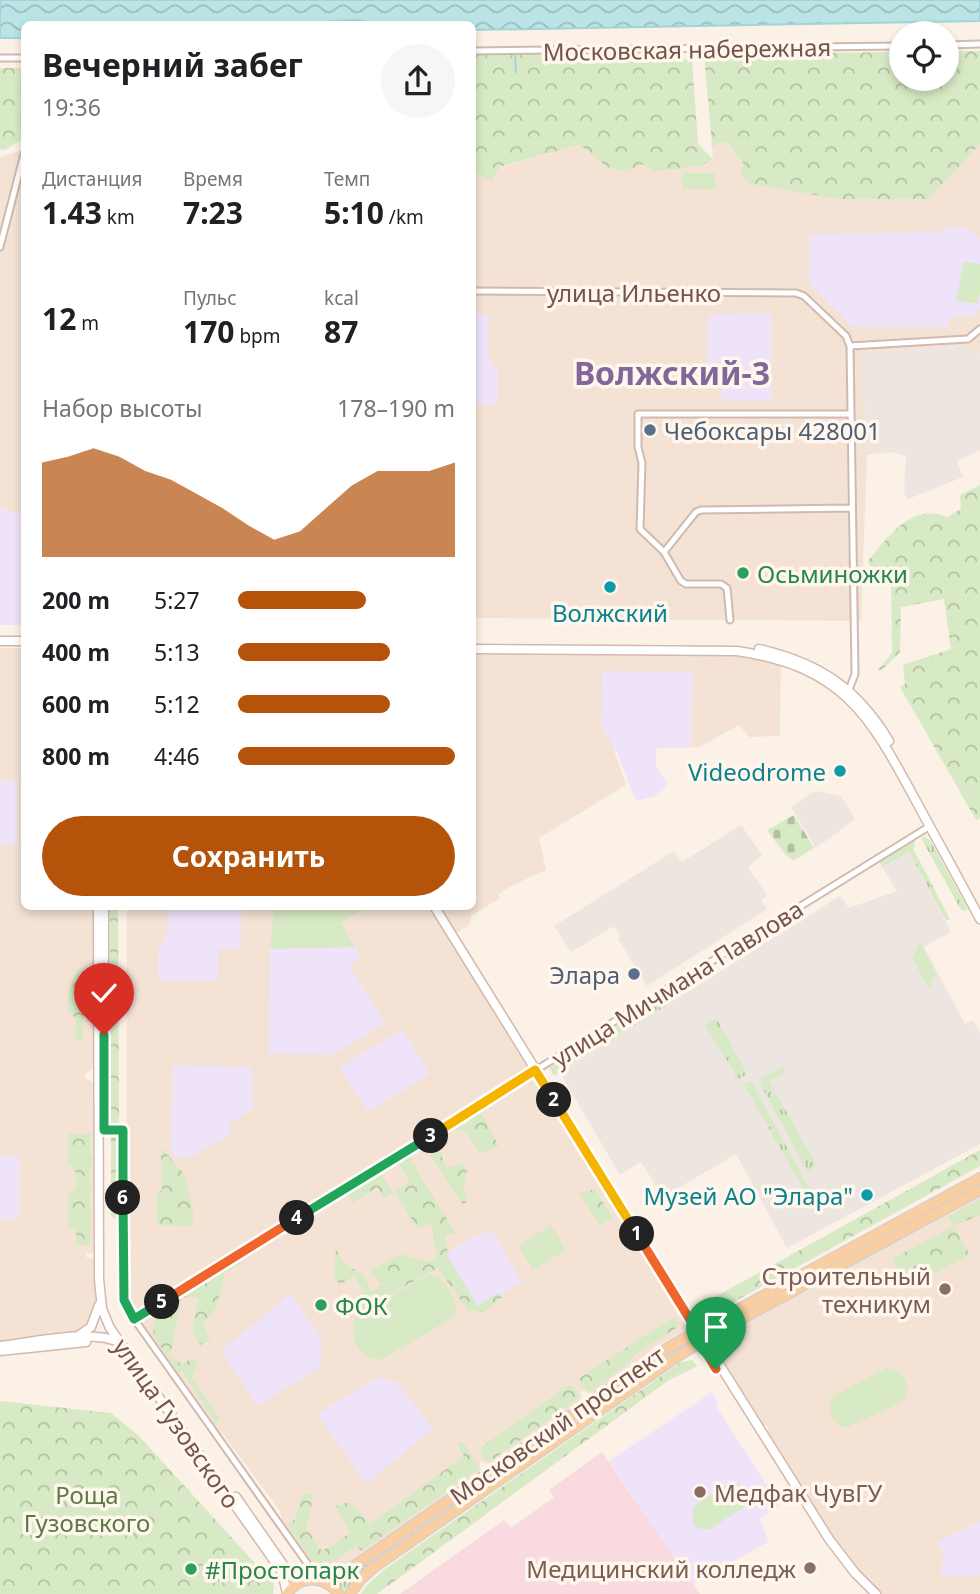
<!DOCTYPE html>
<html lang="ru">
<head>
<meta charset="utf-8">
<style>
  :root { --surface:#fff; --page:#f6f6f6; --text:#202124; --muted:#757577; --accent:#b45309 }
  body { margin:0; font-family:"Noto Sans",sans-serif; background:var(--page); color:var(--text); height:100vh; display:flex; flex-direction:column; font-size:26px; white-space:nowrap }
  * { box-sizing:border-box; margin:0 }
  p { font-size:23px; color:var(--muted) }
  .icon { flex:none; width:38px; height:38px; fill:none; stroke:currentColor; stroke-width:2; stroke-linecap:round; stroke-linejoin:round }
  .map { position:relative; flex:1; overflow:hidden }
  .side { position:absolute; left:21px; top:21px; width:455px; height:889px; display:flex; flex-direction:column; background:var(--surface); border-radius:10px; box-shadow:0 4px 10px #0003 }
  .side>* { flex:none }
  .buttons { position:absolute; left:889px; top:21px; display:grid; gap:14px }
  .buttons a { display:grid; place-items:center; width:70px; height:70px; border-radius:50%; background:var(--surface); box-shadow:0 4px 10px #0003; font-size:35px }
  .pin { position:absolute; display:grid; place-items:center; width:60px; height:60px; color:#fff; margin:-72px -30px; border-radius:50% 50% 50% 0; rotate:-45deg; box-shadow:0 0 7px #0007 }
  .pin .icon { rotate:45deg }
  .km { position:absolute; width:35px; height:35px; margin:-18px; border-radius:50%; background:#222; color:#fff; font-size:19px; line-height:35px; text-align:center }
  .round { display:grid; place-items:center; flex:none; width:74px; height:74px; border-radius:37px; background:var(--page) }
  .headline { display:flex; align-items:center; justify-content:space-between; height:119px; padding:0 21px }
  h1 { font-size:32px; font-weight:700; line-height:52px }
  .stats { display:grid; grid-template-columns:repeat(3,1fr); gap:10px; height:119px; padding:7px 21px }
  .stats div { display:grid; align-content:center }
  .stats b { font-size:30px; font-weight:700 }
  .stats small { font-size:19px; font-weight:400 }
  .stats p { font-size:19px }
  .chart { height:196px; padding:14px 21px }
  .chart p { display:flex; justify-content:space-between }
  .chart svg { width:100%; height:126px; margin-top:7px; fill:var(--accent); opacity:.7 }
  .action { display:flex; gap:14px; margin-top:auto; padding:14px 21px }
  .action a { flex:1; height:80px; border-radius:42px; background:var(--accent); color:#fff; font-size:28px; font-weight:700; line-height:80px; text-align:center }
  ul { padding:0 21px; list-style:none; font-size:23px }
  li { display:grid; grid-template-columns:112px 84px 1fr; align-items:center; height:52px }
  li i { height:18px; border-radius:9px; background:var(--accent) }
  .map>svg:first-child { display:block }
  .residential { fill:#f4e2d5 }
  .industrial { fill:#ece5e0 }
  .education { fill:#eee3f8 }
  .medical { fill:#fadae1 }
  .grass { fill:url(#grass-tufts) }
  .forest { fill:url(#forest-crowns) }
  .cemetery { fill:url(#cemetery-stones) }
  .pitch { fill:#d8eac5 }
  .water { fill:url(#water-waves); stroke:#a1d5d7; stroke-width:2 }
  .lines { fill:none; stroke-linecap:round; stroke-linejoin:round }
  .stream { stroke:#a1d5d7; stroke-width:2 }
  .street-casing { stroke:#d0baaf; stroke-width:9 }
  .secondary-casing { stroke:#d3b9ad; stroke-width:11 }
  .primary-casing { stroke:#d8cfcd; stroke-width:12 }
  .street { stroke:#fff; stroke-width:5 }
  .secondary { stroke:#fff; stroke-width:8 }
  .primary { stroke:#f9cea0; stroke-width:9 }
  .split-1-casing { stroke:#fff; stroke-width:14 }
  .split-2-casing { stroke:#fff; stroke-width:14 }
  .split-3-casing { stroke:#fff; stroke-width:14 }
  .split-4-casing { stroke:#fff; stroke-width:14 }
  .split-5-casing { stroke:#fff; stroke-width:14 }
  .split-6-casing { stroke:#fff; stroke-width:14 }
  .split-7-casing { stroke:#fff; stroke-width:14 }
  .split-1 { stroke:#f0652b; stroke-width:9 }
  .split-2 { stroke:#f5b400; stroke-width:9 }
  .split-3 { stroke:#f5b400; stroke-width:9 }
  .split-4 { stroke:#22a559; stroke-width:9 }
  .split-5 { stroke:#f0652b; stroke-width:9 }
  .split-6 { stroke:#22a559; stroke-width:9 }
  .split-7 { stroke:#22a559; stroke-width:9 }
  .service-dot { fill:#5c6f8a; stroke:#fff6ed; stroke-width:2.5 }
  .leisure-dot { fill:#2e9e5b; stroke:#fff6ed; stroke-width:2.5 }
  .culture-dot { fill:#0f9aa8; stroke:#fff6ed; stroke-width:2.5 }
  .education-dot { fill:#8d6e63; stroke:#fff6ed; stroke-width:2.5 }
  .labels { text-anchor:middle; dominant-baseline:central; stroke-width:7; stroke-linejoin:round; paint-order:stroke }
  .street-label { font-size:24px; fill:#75554b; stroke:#fff6ed }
  .service-label { font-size:24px; fill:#4e5e75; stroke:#fff6ed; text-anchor:start }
  .leisure-label { font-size:24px; fill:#27864d; stroke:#fff6ed; text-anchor:start }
  .culture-label { font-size:24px; fill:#0d838f; stroke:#fff6ed; text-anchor:end }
  .education-label { font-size:24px; fill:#785e54; stroke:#fff6ed; text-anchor:end }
  .park-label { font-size:24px; fill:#5a7b43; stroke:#fff6ed }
  .district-label { font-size:32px; font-weight:bold; fill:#826799; stroke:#fff6ed }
</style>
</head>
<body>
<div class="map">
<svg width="980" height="1594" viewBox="0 0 980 1594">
  <defs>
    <pattern id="grass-tufts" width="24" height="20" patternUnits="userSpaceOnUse" patternTransform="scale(1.75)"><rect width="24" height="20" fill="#d8eac5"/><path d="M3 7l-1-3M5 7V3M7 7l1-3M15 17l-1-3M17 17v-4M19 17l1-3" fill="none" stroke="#b4c0a2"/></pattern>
    <pattern id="forest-crowns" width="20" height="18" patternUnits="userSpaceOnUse" patternTransform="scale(1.75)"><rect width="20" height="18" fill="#d8eac5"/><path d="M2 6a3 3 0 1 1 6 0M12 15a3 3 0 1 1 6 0" fill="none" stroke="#b4c0a2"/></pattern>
    <pattern id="cemetery-stones" width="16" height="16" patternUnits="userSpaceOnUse" patternTransform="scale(1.75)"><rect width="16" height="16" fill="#d8eac5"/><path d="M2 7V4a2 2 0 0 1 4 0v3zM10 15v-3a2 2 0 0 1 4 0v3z" fill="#b4c0a2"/></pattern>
    <pattern id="water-waves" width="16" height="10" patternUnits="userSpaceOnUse" patternTransform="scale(1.75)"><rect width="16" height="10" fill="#bbe4e6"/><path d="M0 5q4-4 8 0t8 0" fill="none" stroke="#9dbcbc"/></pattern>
  </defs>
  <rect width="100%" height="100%" fill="#fcf1e6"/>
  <path class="residential" d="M725 142 743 163 929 199 980 144V353L962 346 861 352 867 455 861 621 473 618 472 170 479 173 581 145 607 167 642 164 655 172 701 166 713 159 712 146Z
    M24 149V515L0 508V158Z
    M0 648H24V906L95 907V1067L85 1074V1078L92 1082 95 1089V1248L92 1253H85L86 1257 93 1259 96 1265V1301L95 1312 90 1324 79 1333 55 1334 50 1330 46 1336 0 1342Z
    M473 651 732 652 781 664 780 736 749 737 739 725 700 747 614 750 626 785 539 838 546 870 513 885 498 894 500 898 471 916 470 924 458 932 452 931 437 907 472 906Z
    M127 907H431L529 1070 139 1314H133L126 1301Z
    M532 1078 537 1081 689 1326 688 1330 652 1348 651 1352 591 1394 582 1390 580 1392 582 1398 580 1402 493 1462 488 1464 480 1461V1470L478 1473 382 1541 362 1553 361 1556 334 1573 324 1574 314 1570 310 1564 312 1562 308 1560 283 1524 280 1511 221 1431 217 1432 140 1326 141 1320Z
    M980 1195V1594H882L861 1575 827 1530 767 1433 768 1429 767 1426 759 1423 722 1362 726 1357 724 1351 719 1348 720 1343 746 1322Z"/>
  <path class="industrial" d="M962 346 980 353V450L957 461 963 477 908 499 904 493 906 456 890 452 867 455 861 352Z
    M815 791 841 796 855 819 816 848 791 807Z
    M741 825 762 855 748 867 767 895 761 900 767 909 647 986 618 939 620 936 614 926 571 952 554 926 674 851 682 862Z
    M909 852 951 932 924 947 965 1024 973 1020 980 1033V1144L787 1248 736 1154 663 1197 641 1162 620 1175 560 1073 840 896 849 908 897 891 882 867Z"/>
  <path class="education" d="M942 227H966L980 239V309L973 316 949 317 948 327H853L809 283V234L942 232Z
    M771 313V401H721V388H707V323H710V314Z
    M473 315H489V359L498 370V405L473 404Z
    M0 508 24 515V625H0Z
    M602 671 692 672 691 747 656 748V767L667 783 663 790 655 796 636 801 616 750 601 727Z
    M0 781H17V845H0Z
    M168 907H241V948L218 949V980H158V951L168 935Z
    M274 907H368L341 922 361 957 349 965 385 1023 333 1055 269 1053 270 949Z
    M402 1029 430 1074 368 1112 339 1068Z
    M173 1065 252 1067 253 1109 228 1125 232 1133 190 1158 171 1156Z
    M0 1156H19V1219H0Z
    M492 1230 522 1282 476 1311 441 1257 467 1240Z
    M291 1293 322 1339 320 1367 258 1406 221 1351Z
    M378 1377 397 1382 433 1429 366 1484 317 1414Z
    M712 1392 719 1403 716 1406 780 1506 760 1518 768 1542 693 1584 609 1461Z
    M980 1521V1575L942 1577 941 1569 944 1557 938 1542Z"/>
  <path class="medical" d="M602 1452 700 1594H400L504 1520 511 1528 554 1497 549 1490Z"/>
  <path class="grass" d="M924 837 930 840 968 909 966 911 961 910 921 838Z
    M915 839 914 850 950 919 946 921 909 852 882 867 879 862Z
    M920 942 937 975 931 980 933 985 928 987 912 958Z
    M686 983 690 989 688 992 554 1076 549 1068Z
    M717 1019 747 1074 735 1081 733 1077 736 1075 705 1025Z
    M783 1067 785 1072 769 1081 817 1166 807 1171 761 1085V1078Z
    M751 1081 813 1195 811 1197 807 1195 744 1085Z
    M683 1343 684 1346 654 1364 372 1562 345 1591 338 1584Z"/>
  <path class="forest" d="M947 51H980V144L929 199H839L751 184 741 175 743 163 726 142 712 146 704 54 901 52V79H947Z
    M553 53 692 59 698 144 713 159 701 166 655 172 642 164 626 172 607 167 580 145 499 167 492 181 474 172 472 54Z
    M0 68H24V139L4 150 0 149Z
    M980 485V818L976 820 900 687 905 684 903 665 951 649 944 599 901 607 900 652 882 670H878L892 653 891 576 871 570 868 561C888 537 911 502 947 517L961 509 960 495Z
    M110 907H118L119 1122 111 1125Z
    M77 970 83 973V1043L75 1038 76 1018 68 1012V992Z
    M479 1108 499 1147 479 1153 466 1132 457 1129 447 1133 444 1129 458 1122 462 1127 468 1122 470 1113Z
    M111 1133 118 1140V1221L111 1216Z
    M68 1134H91L90 1245H76V1230H68V1195L76 1188V1173L68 1162Z
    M445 1135 449 1144 441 1147 442 1157 447 1168 462 1163 467 1171 463 1189 468 1201 463 1205 429 1154 423 1142 433 1136Z
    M161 1147 185 1175 193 1209V1226L157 1225V1191H162Z
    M413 1148 411 1160 456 1234 445 1236 449 1259 478 1306 498 1293 502 1298 483 1312 468 1311 438 1268 350 1317 344 1306 364 1292 354 1276 340 1285 334 1276 336 1249 345 1264 363 1274 372 1291 383 1285 370 1271 400 1254 429 1262 437 1257 432 1224 417 1229 395 1191 410 1182 398 1163 384 1171 382 1168Z
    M980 1150V1166L714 1313 706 1302Z
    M379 1170 393 1193 384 1198 377 1187 353 1203 346 1191Z
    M595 1189 613 1218 600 1226 579 1193Z
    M980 1200V1215L953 1226 970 1255 908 1286 892 1259 953 1226 948 1216Z
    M239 1256 241 1263 225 1273 217 1307 203 1324 210 1340 200 1345 192 1331 198 1298 182 1297 170 1356 183 1365 192 1357 198 1364 192 1377 220 1419 215 1423 183 1372H178L153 1335 155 1314 147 1319 144 1314Z
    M672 1318H675L679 1324 678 1327 633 1356 629 1363 591 1392 586 1391 578 1379Z
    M692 1360 698 1366 669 1380 377 1594H361L366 1586 385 1569 681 1362Z
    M569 1385 573 1386 579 1395 577 1400 492 1460H486L482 1457 481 1447Z
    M0 1401 111 1413 139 1436 274 1584 273 1594H0Z
    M459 1442H463L479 1467 477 1471 361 1551 356 1546 335 1561 315 1564 287 1525 295 1519 303 1493 314 1494 306 1528 322 1551 350 1533 335 1506 350 1502 370 1524 464 1456 458 1446Z"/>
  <path class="cemetery" d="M794 815 814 848 793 861 784 853 767 830Z"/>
  <path class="pitch" d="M682 173H715V189H682Z
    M964 261 980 264V291L977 304 956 300Z
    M274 907V906L368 907 341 922 355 947 270 949Z
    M551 1225 566 1250 533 1270 518 1246Z
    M430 1274 438 1276C449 1287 460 1301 454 1317L383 1359C359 1363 347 1335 356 1316Z
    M887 1368C904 1370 913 1385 904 1401L848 1427H840C831 1417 826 1409 833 1396Z
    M736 1482C744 1487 751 1498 744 1507L709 1530 696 1528 692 1519 694 1506 730 1483Z"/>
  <path class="water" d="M0 0H980V21L473 30 472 24H379L356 20 299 24H24V38H0Z"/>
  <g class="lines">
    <path class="stream" d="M515 54 516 72"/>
    <defs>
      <path id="street" d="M947 45 980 44
        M472 51 901 46
        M0 58H24
        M0 247 24 154
        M472 291 796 293 804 296 846 336 850 346 855 674 849 690
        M850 346 968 339 980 329
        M664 552 696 512 701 510 852 508
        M730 620 727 588 721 584H686L681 581 664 552 640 529 642 463 638 447V414H850
        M104 1130H123L124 1294 127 1309 307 1563 315 1579
        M134 1319 930 826"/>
      <path id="secondary" d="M0 641H24
        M472 649 737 651C843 667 869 714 916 801 937 840 959 879 980 919
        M759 649C819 663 857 688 889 741
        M98 906 99 1279 102 1309 110 1328 282 1572 287 1593
        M104 906V961
        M434 906 697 1330
        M78 1336 91 1327 99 1305
        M704 1340 829 1539 855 1573 876 1594
        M0 1346C34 1342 90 1328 121 1343
        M0 1351 86 1342
        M236 1497 286 1569 295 1576 308 1580"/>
      <path id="primary" d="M325 1581 350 1569 669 1347 980 1178
        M287 1594C300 1574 325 1576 339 1594
        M350 1594 360 1580 373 1568 678 1356 721 1330 980 1190"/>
    </defs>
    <use href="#street" class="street-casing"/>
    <use href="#secondary" class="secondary-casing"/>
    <use href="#primary" class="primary-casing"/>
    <use href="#street" class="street"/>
    <use href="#secondary" class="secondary"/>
    <use href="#primary" class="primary"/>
  </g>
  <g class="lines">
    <defs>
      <path id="split-1" d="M637 1234 697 1331 700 1342 716 1369"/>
      <path id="split-2" d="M554 1100 637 1234"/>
      <path id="split-3" d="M431 1136 535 1070 554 1100"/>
      <path id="split-4" d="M297 1218 431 1136"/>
      <path id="split-5" d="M162 1302 297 1218"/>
      <path id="split-6" d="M123 1198 124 1300 134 1319 162 1302"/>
      <path id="split-7" d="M104 1035V1130H123V1198"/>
    </defs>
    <use href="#split-1" class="split-1-casing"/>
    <use href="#split-2" class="split-2-casing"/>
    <use href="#split-3" class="split-3-casing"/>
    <use href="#split-4" class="split-4-casing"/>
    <use href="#split-5" class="split-5-casing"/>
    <use href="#split-6" class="split-6-casing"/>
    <use href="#split-7" class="split-7-casing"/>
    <use href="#split-1" class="split-1"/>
    <use href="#split-2" class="split-2"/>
    <use href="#split-3" class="split-3"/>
    <use href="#split-4" class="split-4"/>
    <use href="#split-5" class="split-5"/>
    <use href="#split-6" class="split-6"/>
    <use href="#split-7" class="split-7"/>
  </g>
  <g class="service-dot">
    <circle cx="650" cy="430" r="7"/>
    <circle cx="634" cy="974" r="7"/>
  </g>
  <g class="leisure-dot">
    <circle cx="743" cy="573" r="7"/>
    <circle cx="321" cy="1305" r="7"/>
    <circle cx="191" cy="1569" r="7"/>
  </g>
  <g class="culture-dot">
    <circle cx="610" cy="587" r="7"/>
    <circle cx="840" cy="771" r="7"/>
    <circle cx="867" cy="1195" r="7"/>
  </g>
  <g class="education-dot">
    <circle cx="945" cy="1289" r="7"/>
    <circle cx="700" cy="1492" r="7"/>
    <circle cx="810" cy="1568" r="7"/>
  </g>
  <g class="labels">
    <g class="street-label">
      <text transform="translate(687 49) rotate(-1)">Московская набережная</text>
      <text x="634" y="292">улица Ильенко</text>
      <text transform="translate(677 983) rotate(-32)">улица Мичмана Павлова</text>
      <text transform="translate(177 1423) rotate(55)">улица Гузовского</text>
      <text transform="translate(557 1425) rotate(-35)">Московский проспект</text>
    </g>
    <g class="service-label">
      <text x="664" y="430">Чебоксары 428001</text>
      <text x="620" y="974" text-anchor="end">Элара</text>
    </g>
    <g class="leisure-label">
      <text x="757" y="573">Осьминожки</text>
      <text x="335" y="1305">ФОК</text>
      <text x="205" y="1569">#Простопарк</text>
    </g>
    <g class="culture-label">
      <text x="610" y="612" text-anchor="middle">Волжский</text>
      <text x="826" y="771">Videodrome</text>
      <text x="853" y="1195">Музей АО "Элара"</text>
    </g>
    <g class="education-label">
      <text x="931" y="1275">Строительный<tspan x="931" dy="28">техникум</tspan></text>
      <text x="714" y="1492" text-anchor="start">Медфак ЧувГУ</text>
      <text x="796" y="1568">Медицинский колледж</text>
    </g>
    <g class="park-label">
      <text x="87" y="1494">Роща<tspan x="87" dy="28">Гузовского</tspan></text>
    </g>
    <g class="district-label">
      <text x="672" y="372">Волжский-3</text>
    </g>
  </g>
</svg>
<div class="buttons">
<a><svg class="icon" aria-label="locate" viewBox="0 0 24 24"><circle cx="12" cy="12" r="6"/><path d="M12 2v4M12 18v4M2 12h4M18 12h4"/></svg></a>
</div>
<div class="pin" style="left:716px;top:1369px;background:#1e9e55"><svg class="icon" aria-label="arrive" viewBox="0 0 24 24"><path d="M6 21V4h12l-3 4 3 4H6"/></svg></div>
<div class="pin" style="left:104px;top:1035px;background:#d93025"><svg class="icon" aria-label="check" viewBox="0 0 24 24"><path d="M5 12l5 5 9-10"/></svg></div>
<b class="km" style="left:637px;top:1234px">1</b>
<b class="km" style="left:554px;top:1100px">2</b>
<b class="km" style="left:431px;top:1136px">3</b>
<b class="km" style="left:297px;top:1218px">4</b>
<b class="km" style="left:162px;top:1302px">5</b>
<b class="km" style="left:123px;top:1198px">6</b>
<section class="side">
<div class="headline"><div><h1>Вечерний забег</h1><p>19:36</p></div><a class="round"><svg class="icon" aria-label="share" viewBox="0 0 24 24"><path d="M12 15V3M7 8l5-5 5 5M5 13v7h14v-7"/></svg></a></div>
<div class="stats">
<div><p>Дистанция</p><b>1.43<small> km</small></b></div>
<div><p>Время</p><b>7:23</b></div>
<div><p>Темп</p><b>5:10<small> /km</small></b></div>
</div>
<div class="stats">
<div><b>12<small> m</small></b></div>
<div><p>Пульс</p><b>170<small> bpm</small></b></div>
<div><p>kcal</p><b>87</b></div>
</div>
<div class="chart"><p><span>Набор высоты</span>178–190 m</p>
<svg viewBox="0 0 160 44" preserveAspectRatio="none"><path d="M0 44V11L10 9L20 6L30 9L40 14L50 17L60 22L70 27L80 33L90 38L100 35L110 27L120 19L130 14L140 14L150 14L160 11V44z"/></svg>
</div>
<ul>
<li><b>200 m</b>5:27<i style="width:59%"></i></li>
<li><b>400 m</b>5:13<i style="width:70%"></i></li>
<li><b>600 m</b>5:12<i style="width:70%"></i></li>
<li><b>800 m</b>4:46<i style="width:100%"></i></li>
</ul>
<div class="action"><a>Сохранить</a></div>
</section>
</div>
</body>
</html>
